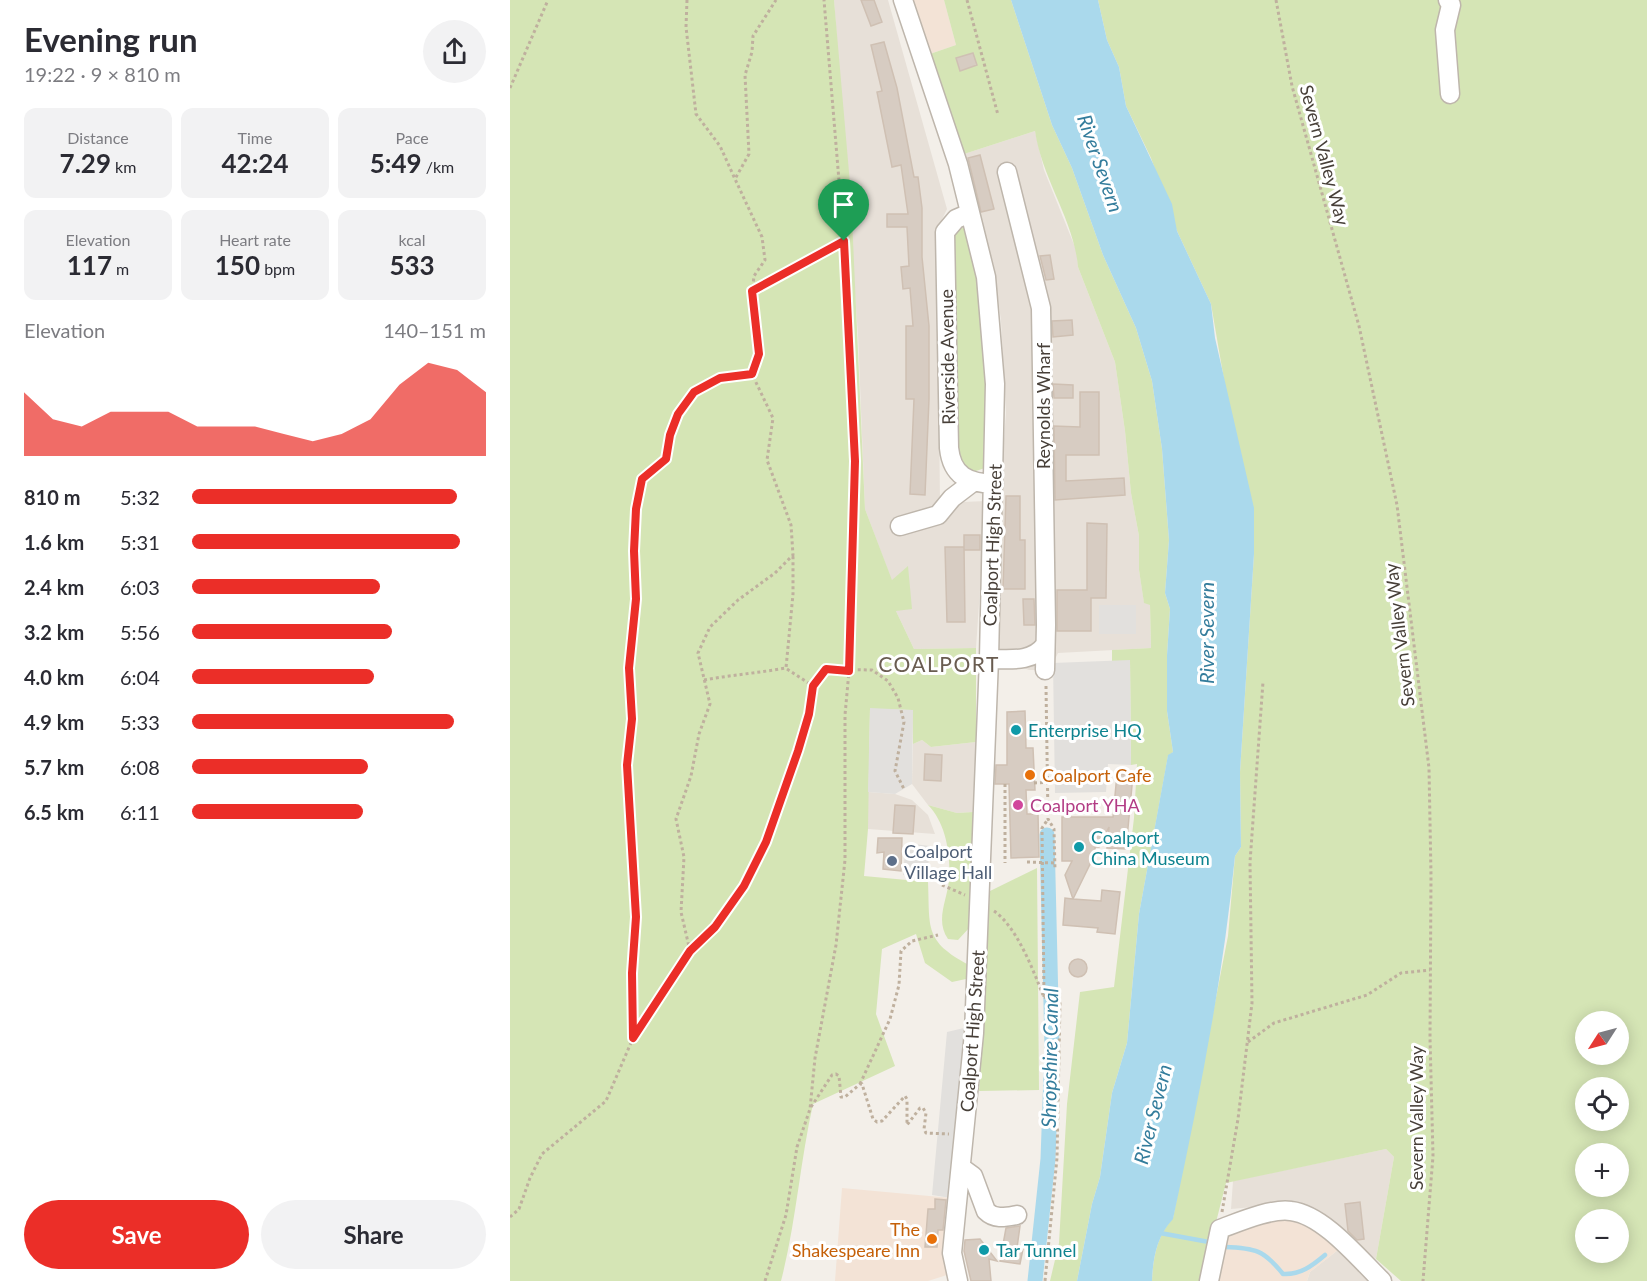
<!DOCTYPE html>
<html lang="en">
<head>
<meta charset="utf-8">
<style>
  :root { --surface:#fff; --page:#f2f2f3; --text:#2b2b33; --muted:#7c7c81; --accent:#eb2e28 }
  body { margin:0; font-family:Lato,sans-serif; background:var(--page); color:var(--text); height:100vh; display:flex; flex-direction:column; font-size:22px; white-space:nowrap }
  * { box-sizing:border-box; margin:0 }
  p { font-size:20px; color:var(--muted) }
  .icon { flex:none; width:33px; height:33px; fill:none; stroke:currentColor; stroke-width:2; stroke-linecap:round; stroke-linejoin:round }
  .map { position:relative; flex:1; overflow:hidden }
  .side { display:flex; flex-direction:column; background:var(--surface); width:510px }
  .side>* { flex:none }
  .needle { width:39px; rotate:234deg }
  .fabs { position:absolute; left:1065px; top:1011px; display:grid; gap:12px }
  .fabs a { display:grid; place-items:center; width:54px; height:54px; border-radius:50%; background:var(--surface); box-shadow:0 3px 15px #0003; font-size:30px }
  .pin { position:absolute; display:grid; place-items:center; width:51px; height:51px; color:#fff; margin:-62px -26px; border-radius:50% 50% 50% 0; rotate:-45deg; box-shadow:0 0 6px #0007 }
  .pin .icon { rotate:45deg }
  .round { display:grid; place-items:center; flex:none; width:63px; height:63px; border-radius:32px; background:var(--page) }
  .summary { display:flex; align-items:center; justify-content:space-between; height:102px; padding:0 24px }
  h1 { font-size:33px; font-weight:700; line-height:45px }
  .figures { display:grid; grid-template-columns:repeat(3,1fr); gap:9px; height:102px; padding:6px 24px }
  .figures div { display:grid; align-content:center; border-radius:12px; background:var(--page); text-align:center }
  .figures b { font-size:26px; font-weight:700 }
  .figures small { font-size:16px; font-weight:400 }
  .figures p { font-size:16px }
  .chart { height:168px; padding:12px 24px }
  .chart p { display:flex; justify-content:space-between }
  .chart svg { width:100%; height:108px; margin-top:6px; fill:var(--accent); opacity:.7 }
  .cta { display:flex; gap:12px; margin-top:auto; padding:12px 24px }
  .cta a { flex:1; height:69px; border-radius:36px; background:var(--accent); color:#fff; font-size:24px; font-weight:700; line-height:69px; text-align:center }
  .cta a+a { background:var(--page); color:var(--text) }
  ul { padding:0 24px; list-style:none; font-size:20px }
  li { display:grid; grid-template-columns:96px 72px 1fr; align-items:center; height:45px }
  li i { height:15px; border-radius:8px; background:var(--accent) }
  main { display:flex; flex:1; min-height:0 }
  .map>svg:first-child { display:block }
  .residential { fill:#e7e0d8 }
  .commercial { fill:#f3e3d6 }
  .green { fill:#d5e5b5; fill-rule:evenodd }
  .parking { fill:#e2e0dd }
  .water { fill:#aad9ec }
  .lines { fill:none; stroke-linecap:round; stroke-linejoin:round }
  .stream { stroke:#aad9ec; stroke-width:4.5 }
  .canal { stroke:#aad9ec; stroke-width:15 }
  .building { fill:#d7ccc2; stroke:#cfc0b3; stroke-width:1.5 }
  .minor-casing { stroke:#beb6ac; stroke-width:21 }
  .path { stroke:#bfb09e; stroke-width:3; stroke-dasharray:3 3; stroke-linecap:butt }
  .minor { stroke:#fff; stroke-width:18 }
  .route-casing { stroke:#fff; stroke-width:12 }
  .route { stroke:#eb2e28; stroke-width:8 }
  .culture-dot { fill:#0f9aa8; stroke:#fff; stroke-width:2 }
  .food-dot { fill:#e8710a; stroke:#fff; stroke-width:2 }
  .hotel-dot { fill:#d1479c; stroke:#fff; stroke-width:2 }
  .service-dot { fill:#5c6f8a; stroke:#fff; stroke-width:2 }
  .labels { text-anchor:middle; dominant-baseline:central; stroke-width:6; stroke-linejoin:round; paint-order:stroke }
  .street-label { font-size:18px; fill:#473f38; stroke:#fff }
  .culture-label { font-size:18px; fill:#0d838f; stroke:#fff; text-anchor:start }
  .food-label { font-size:18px; fill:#c56008; stroke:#fff; text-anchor:start }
  .hotel-label { font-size:18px; fill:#b23c85; stroke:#fff; text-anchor:start }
  .service-label { font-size:18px; fill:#4e5e75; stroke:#fff; text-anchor:start }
  .water-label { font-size:20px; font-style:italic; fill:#347d9c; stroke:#fff }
  .quarter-label { font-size:21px; letter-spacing:1.5px; fill:#695c50; stroke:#fff }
</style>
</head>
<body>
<main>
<section class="side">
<div class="summary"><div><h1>Evening run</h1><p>19:22 · 9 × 810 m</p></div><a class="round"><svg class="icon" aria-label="share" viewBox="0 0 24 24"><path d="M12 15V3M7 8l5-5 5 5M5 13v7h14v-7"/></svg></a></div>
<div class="figures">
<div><p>Distance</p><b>7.29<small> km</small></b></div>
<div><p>Time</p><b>42:24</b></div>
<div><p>Pace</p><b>5:49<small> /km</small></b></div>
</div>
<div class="figures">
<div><p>Elevation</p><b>117<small> m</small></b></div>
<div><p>Heart rate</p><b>150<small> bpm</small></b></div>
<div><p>kcal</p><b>533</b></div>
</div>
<div class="chart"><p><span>Elevation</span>140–151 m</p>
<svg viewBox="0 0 160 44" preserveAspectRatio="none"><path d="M0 44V18L10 29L20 32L30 26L40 26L50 26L60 32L70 32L80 32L90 35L100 38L110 35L120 29L130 15L140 6L150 9L160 18V44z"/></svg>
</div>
<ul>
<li><b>810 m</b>5:32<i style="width:90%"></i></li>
<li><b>1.6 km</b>5:31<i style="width:91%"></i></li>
<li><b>2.4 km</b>6:03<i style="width:64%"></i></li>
<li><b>3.2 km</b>5:56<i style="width:68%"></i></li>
<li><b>4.0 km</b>6:04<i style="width:62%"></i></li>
<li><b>4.9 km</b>5:33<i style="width:89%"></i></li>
<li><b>5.7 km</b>6:08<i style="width:60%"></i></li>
<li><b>6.5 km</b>6:11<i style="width:58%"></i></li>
</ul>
<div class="cta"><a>Save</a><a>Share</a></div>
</section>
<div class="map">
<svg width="1137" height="1281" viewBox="0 0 1137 1281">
  <rect width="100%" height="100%" fill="#f3efe9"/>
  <path class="residential" d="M324 0H378L437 209 427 230 430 503 476 501 466 648 404 649 386 611 398 567 382 581 355 509 348 335Z
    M525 131 534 170 567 252 568 267 605 362 615 431 621 493 629 536V570L634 602 640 604 641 648 548 653 543 663 535 670H519L505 665H487L485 559 496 413 491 321 484 266 451 155Z
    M412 740 421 747 466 742 463 812 447 813 418 805 402 784 403 744Z
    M358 792 385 794 402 800 418 815 425 834 358 829Z
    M876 1149 884 1157 866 1259 828 1229 755 1206 721 1209 723 1181Z
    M828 1250 862 1281H797L800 1272Z"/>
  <path class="commercial" d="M400 0H434L446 45 417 55Z
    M332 1188 441 1198 437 1275 418 1281H325Z
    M776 1219 801 1228 828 1250 800 1272 797 1281H704L717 1236 748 1224Z"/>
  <path class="green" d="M0 0H324L341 195 355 509 382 580 398 566 402 609 386 611 404 649 466 648V742L421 747 412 740 403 744 402 710 360 709 358 829 354 876 418 882C420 928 414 941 459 965L456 979 442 982 415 963 406 934 372 949 366 1014 385 1066 303 1104C290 1162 286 1223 271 1281H0Z
    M434 0H501L542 125 562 168 593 255 626 328 642 381 652 449 659 540 655 593 660 609 657 655V711L663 752 658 756 629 914 617 1043 602 1093 590 1177 582 1204 567 1281H540L549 1243 557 1104 570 992 604 987 624 818 627 764 621 765 620 661H602V650L641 648 640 605 634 603 629 570V536L621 493 615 431 605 362 568 267C564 220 532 179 525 131L451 155 417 55 446 45Z
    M588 0H1137V1281H891L866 1259 884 1157 876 1149 716 1183 691 1281H642C643 1257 647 1236 663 1218L718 936 725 856 731 847 730 772 744 554 701 304 667 231 641 158 616 106 609 67 597 40ZM1076 1022H1108V1054H1076ZM1076 1088H1108V1120H1076ZM1076 1154H1108V1186H1076ZM1076 1220H1108V1252H1076Z
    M454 227 459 234 466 258 478 399 475 468 460 473 453 468 446 443 442 233Z
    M418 805 447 813 463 812 460 927 448 940 438 939C425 920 437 901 439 880 441 855 436 823 418 805Z
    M527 868 529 1090 469 1091 480 891Z"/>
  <path class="parking" d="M589 605H626V634H589Z
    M620 660 621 765 598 764 596 792 545 793 543 663Z
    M360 708 403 710 402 784 385 794 358 792Z
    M396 843 420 846 417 877 393 875Z
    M454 1028 441 1198 422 1195 437 1032Z"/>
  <path class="water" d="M501 0H588L597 40 609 67 616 106 662 204 667 231 701 304 705 338 744 508V554L730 772 731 847 725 856C713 979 689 1098 663 1219 647 1236 643 1257 642 1281H567L582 1204 590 1177 602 1093 617 1043 629 914 658 755 663 752 657 711V655L660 609 655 593 659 540 652 449 642 381 626 328 593 255 562 168 542 125Z"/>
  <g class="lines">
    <path class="stream" d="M650 1233 699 1242
      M715 1247C745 1248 754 1250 773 1274 790 1275 802 1266 815 1255"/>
    <path class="canal" d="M525 1281 538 1159 542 1046 537 835"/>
  </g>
  <path class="building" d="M351 0H364L372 22 361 26Z
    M374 42 387 88 404 177H408L412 208V257L419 326V399L415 495 400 494 404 399H396V326H403L400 288 393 289 391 267 399 266 397 227H377V214H398L391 165 382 167 367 92 372 91 361 45Z
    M463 53 467 65 450 71 446 58Z
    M470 155 484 209 471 212 458 158Z
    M540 255 544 279 536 280 530 256Z
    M562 320 563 335 543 337 542 321Z
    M543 384 563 385V398H544Z
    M570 392H589V455H556V481L614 478 615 495 545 500 544 426 570 427Z
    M496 496H510V540H515V589H493Z
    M577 523 597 524 596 598H581V631H547V590H577Z
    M454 535H470V550H454Z
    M435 547H454L455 622H437Z
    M513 599H524L525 625H514Z
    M515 711 516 748H523L525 790H516L517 814H528L529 857 501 858 499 784H485L486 765H497V712Z
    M415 754 432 755 431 781 414 780Z
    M607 774 623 775 616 849 597 848 599 827 589 847H585V854L563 899 591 901 592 890 610 892 605 934 587 932 588 928 553 925 555 898 563 899 555 875 562 861H552V817H603Z
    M385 805 405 806 403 834 383 833Z
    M368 838H392L391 871 373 869 374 852 367 853Z
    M559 968a9 9 0 1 1 18 0a9 9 0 1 1-18 0Z
    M425 1199 436 1200 433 1230H428L427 1247H415L418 1209H425Z
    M850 1202 854 1239 847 1240 838 1231 835 1204Z
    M510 1226 507 1248 513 1249 510 1264 490 1261 496 1228Z
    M470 1239 487 1261 479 1259 481 1281H461L454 1251 455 1240Z"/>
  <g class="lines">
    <defs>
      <path id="minor" d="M393 0 448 164 476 277 485 384 479 659 464 1033 442 1253 448 1281
        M938 0 941 5 935 30 940 94
        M497 172 531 308 536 625 535 670
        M460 213 446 219 435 232 439 448C442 476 458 483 484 484
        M390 526 428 515 442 498 463 482
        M479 659C499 659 522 663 535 645
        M452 1168 463 1176 476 1211C485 1220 496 1217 507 1215
        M699 1281 710 1229C729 1222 761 1208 781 1211 814 1215 849 1259 872 1281"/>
    </defs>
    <use href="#minor" class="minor-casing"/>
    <path class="path" d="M177 0 176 27 186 114 210 146 225 179
      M457 0 488 115
      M766 0 782 86 849 326 887 505 919 768 921 875 920 1038 923 1156 913 1281
      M0 88 38 0
      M242 291 334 241
      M277 669 303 686
      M194 680C221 675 248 673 276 668L283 594V555
      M536 686 538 819 544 829 545 870
      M524 783 565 781
      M495 784V863
      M517 862 545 863
      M432 885 455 895
      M484 911C507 927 523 970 533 995
      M180 951 171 912 174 857 166 819 181 776 189 734 200 704 188 653 200 627 228 600 265 573 283 555 281 525 257 460 263 418 242 374
      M534 997 550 1001 547 1158 535 1281
      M534 997 532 828 538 819
      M123 1038 122 973 126 917 117 765 122 719 119 668 126 599 124 551 126 509 132 479 156 459 160 435 168 414 184 392 210 378 242 374 249 354 242 294 244 276 255 260 252 237 225 179 239 154 235 75 242 52 243 36 266 0
      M738 1042 764 1023 857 995 891 973 920 970
      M350 1084 380 1019 389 985 391 951 402 941 428 935
      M301 1107 322 1075 326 1074 329 1076 331 1097H335L350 1084H352L363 1119 367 1122 372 1121 395 1096 397 1099V1125L410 1108H413L416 1113 414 1129 416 1133 439 1134
      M712 1212 728 1119 742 1003 740 862 753 682
      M0 1217 9 1209 20 1178 32 1154 96 1101 123 1038 180 951 205 927 234 886 256 842 288 751 299 714 303 686 316 669 362 670 378 681 388 698 394 722 385 771 394 789
      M255 1281 276 1215 287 1147 300 1109 305 1058 326 945 335 860V715L339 671 345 461 334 241 314 0"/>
    <use href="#minor" class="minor"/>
  </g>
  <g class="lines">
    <defs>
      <path id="route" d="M334 241 345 461 339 671 316 669 303 686 299 714 288 751 256 842 234 886 205 927 180 951 123 1038 122 973 126 917 117 765 122 719 119 668 126 599 124 551 126 509 132 479 156 459 160 435 168 414 184 392 210 378 242 374 249 354 242 291Z"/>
    </defs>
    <use href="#route" class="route-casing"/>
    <use href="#route" class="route"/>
  </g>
  <g class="culture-dot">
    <circle cx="506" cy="730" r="6"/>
    <circle cx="569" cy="847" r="6"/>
    <circle cx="474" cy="1250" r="6"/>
  </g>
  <g class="food-dot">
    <circle cx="520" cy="775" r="6"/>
    <circle cx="422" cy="1239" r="6"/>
  </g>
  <circle class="hotel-dot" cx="508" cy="805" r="6"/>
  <circle class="service-dot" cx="382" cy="861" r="6"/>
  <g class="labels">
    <g class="street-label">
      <text transform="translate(815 155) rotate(75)">Severn Valley Way</text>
      <text transform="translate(437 357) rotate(-91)">Riverside Avenue</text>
      <text transform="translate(533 406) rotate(-90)">Reynolds Wharf</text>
      <text transform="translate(482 545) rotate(-88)">Coalport High Street</text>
      <text transform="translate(889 635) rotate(-97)">Severn Valley Way</text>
      <text transform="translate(462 1031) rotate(-86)">Coalport High Street</text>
      <text transform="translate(906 1118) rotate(-90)">Severn Valley Way</text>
    </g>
    <g class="culture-label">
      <text x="518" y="730">Enterprise HQ</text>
      <text x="581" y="837">Coalport<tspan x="581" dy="21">China Museum</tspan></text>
      <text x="486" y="1250">Tar Tunnel</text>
    </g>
    <g class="food-label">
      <text x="532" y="775">Coalport Cafe</text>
      <text x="410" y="1229" text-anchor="end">The<tspan x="410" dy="21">Shakespeare Inn</tspan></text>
    </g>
    <g class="hotel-label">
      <text x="520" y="805">Coalport YHA</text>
    </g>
    <g class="service-label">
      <text x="394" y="851">Coalport<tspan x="394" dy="21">Village Hall</tspan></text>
    </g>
    <g class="water-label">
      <text transform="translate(591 163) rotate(71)">River Severn</text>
      <text transform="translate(696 633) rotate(-90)">River Severn</text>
      <text transform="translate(539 1058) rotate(-89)">Shropshire Canal</text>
      <text transform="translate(642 1114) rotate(-76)">River Severn</text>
    </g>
    <g class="quarter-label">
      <text x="429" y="663">COALPORT</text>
    </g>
  </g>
</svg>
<div class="fabs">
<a><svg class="needle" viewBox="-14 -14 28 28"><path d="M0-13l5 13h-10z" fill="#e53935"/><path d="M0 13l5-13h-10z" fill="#7c7c81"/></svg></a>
<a><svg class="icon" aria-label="locate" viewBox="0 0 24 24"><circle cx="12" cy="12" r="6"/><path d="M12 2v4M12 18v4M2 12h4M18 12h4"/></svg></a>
<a>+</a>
<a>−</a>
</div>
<div class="pin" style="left:334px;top:241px;background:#1e9e55"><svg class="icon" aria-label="arrive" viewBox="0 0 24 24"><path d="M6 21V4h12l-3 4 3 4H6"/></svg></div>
</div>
</main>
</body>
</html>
